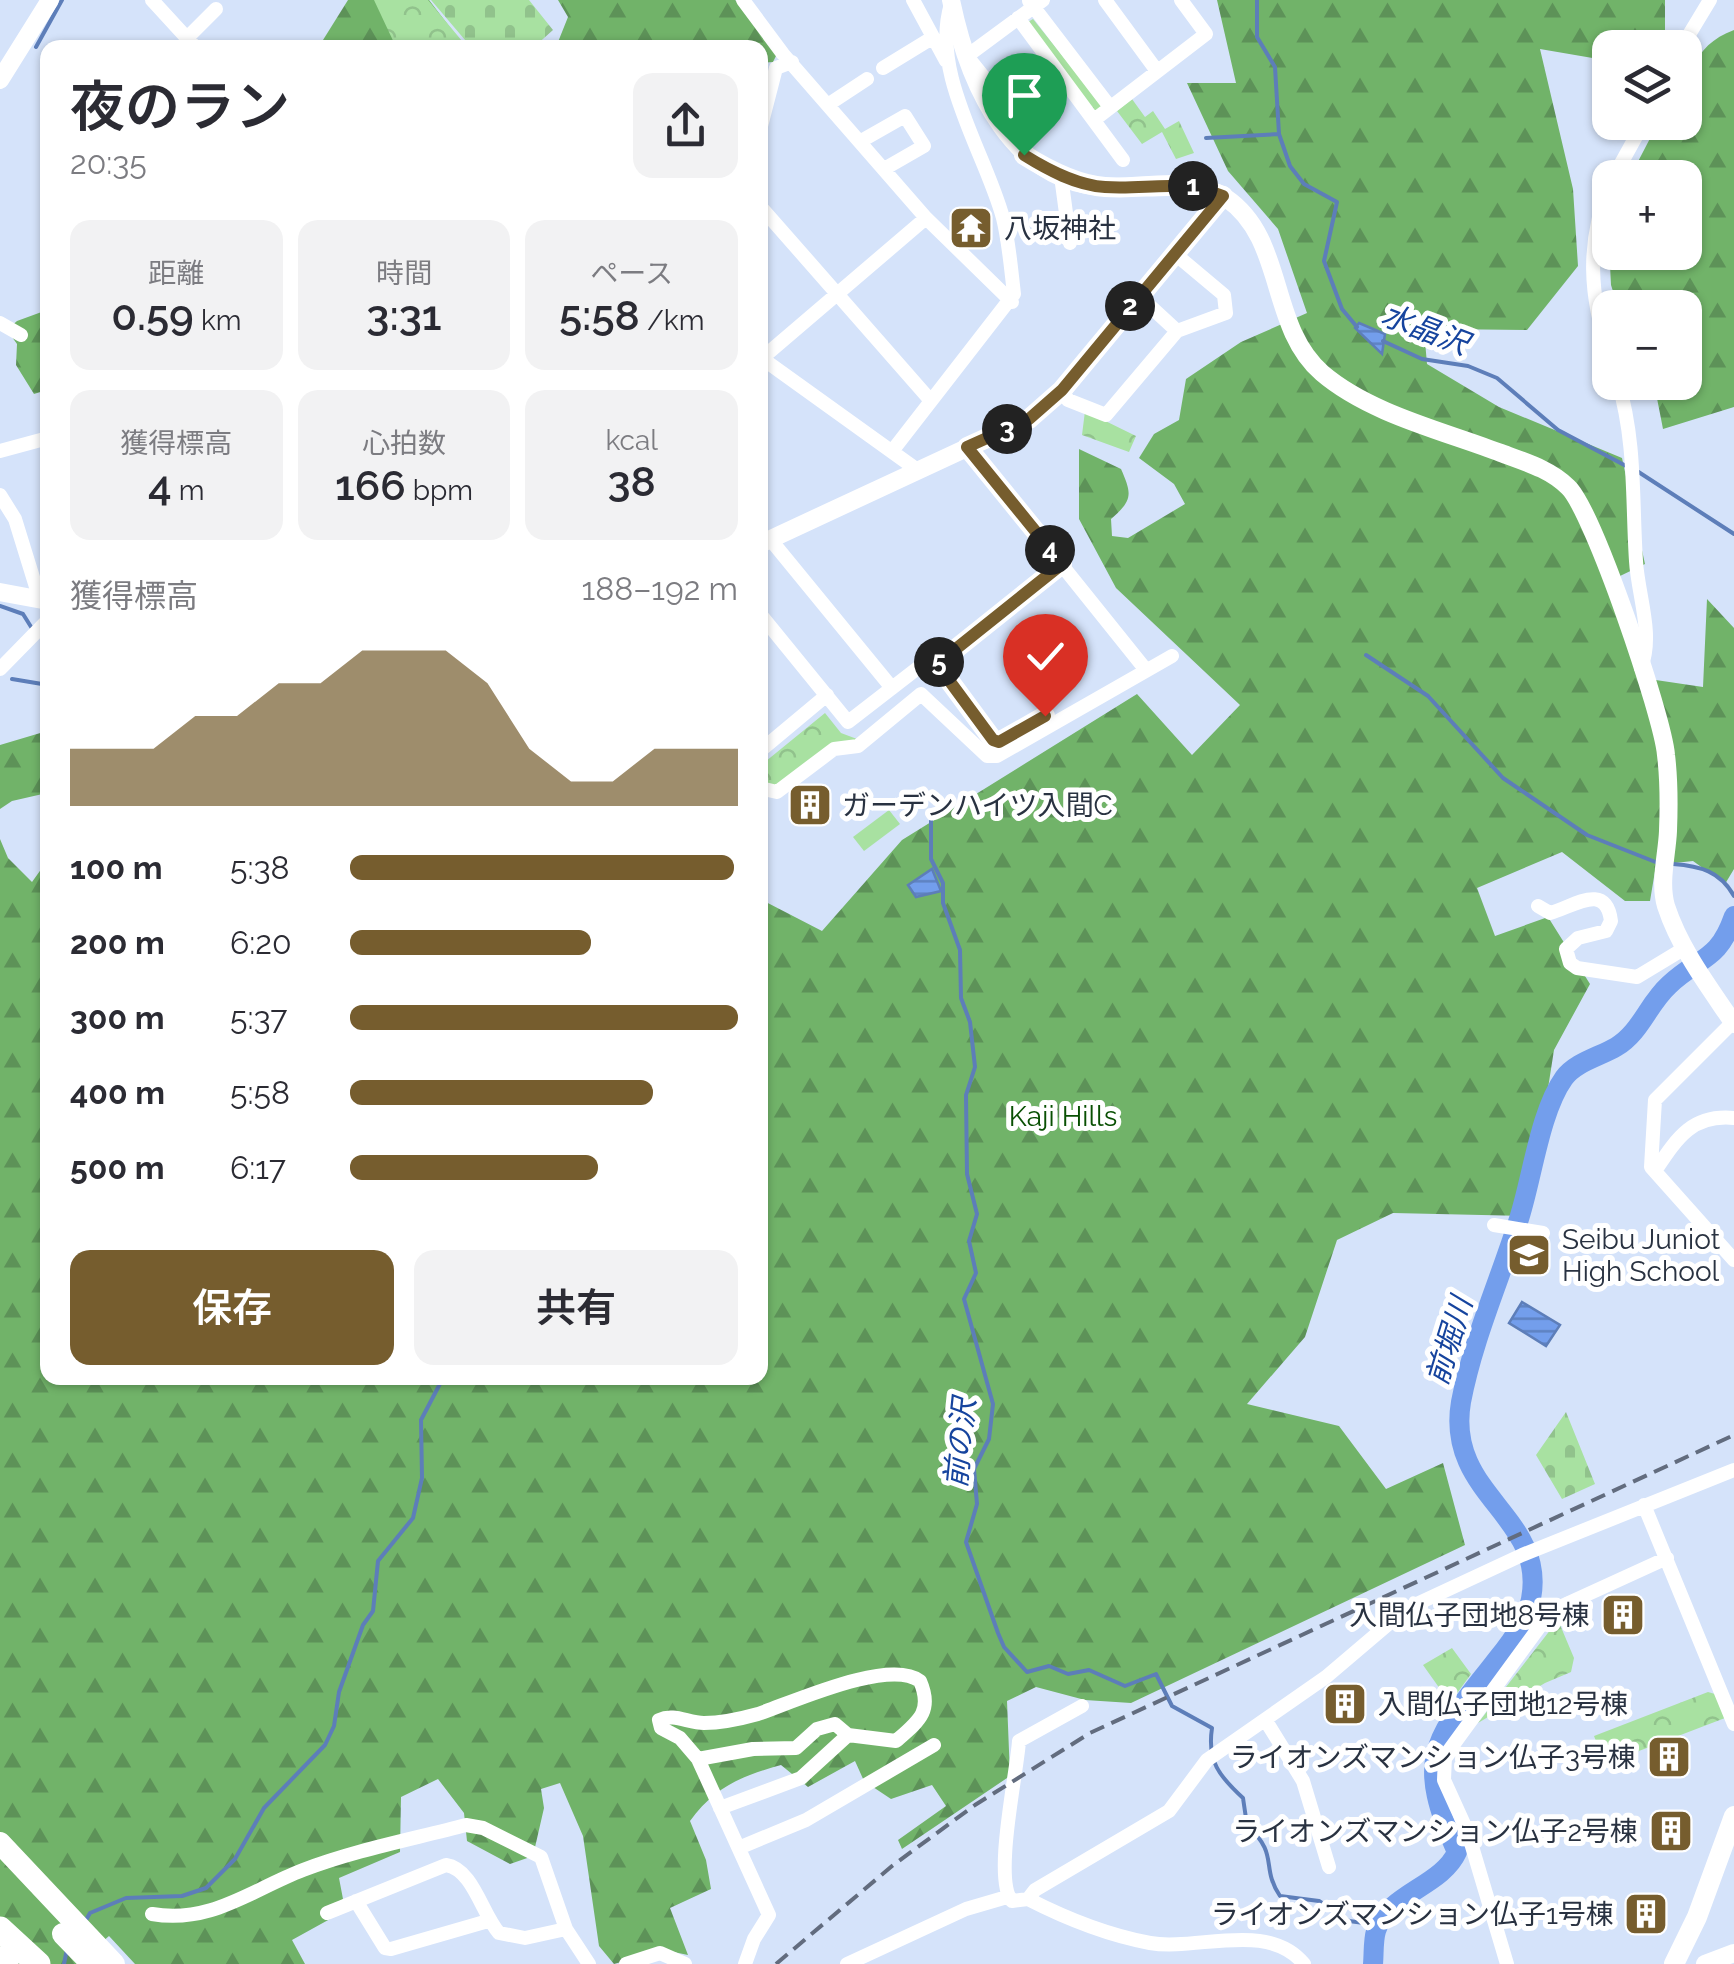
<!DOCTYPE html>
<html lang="ja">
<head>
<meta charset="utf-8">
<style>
  :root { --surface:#fff; --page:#f2f2f3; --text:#2b2b33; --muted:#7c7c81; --accent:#765d2e }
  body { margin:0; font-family:Raleway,"Noto Sans JP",sans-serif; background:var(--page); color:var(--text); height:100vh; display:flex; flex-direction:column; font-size:38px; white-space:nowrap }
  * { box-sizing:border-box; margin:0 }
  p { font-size:32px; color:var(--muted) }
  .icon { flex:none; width:55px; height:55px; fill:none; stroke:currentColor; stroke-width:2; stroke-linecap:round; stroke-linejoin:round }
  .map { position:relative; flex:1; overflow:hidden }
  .drawer { position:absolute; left:40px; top:40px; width:728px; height:1345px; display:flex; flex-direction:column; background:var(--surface); border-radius:20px; box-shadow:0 2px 8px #0004 }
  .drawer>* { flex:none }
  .buttons { position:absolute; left:1592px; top:30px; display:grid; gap:20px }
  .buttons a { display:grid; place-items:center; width:110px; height:110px; border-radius:20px; background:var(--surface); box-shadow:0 2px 8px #0004; font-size:50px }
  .pin { position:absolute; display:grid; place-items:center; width:85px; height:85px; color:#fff; margin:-102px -42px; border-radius:50% 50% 50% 0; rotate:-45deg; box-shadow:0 0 10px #0007 }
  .pin .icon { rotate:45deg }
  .km { position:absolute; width:50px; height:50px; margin:-25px; border-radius:50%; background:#222; color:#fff; font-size:28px; line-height:50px; text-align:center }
  .round { display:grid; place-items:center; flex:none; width:105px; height:105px; border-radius:20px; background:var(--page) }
  .head { display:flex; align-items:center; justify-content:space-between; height:170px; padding:0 30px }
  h1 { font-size:55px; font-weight:600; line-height:75px }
  .figures { display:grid; grid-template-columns:repeat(3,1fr); gap:15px; height:170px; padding:10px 30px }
  .figures div { display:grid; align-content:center; border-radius:20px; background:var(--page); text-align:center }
  .figures b { font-size:42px; font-weight:600 }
  .figures small { font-size:28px; font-weight:400 }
  .figures p { font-size:28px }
  .chart { height:280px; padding:20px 30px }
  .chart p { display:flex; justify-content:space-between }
  .chart svg { width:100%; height:180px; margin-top:10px; fill:var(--accent); opacity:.7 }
  .button { display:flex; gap:20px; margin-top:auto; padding:20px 30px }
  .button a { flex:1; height:115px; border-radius:20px; background:var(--accent); color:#fff; font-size:40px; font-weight:600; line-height:115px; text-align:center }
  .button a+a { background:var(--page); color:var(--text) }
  ul { padding:0 30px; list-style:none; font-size:32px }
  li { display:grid; grid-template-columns:160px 120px 1fr; align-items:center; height:75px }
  li i { height:25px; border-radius:12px; background:var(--accent) }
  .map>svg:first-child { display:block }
  .grass { fill:url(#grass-tufts) }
  .forest { fill:url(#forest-firs) }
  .cemetery { fill:url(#cemetery-stones) }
  .park { fill:url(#park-crowns) }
  .pitch { fill:#a8e1a1 }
  .water { fill:url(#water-rules); stroke:#5d7eb9; stroke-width:2.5 }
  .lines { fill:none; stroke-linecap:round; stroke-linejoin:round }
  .stream { stroke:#5d7eb9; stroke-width:4 }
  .river { stroke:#739eec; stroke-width:20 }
  .minor { stroke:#fff; stroke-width:14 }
  .tertiary { stroke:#fff; stroke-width:18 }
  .secondary { stroke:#fff; stroke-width:20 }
  .trunk { stroke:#fff; stroke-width:22 }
  .motorway { stroke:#fff; stroke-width:25 }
  .rail { stroke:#626c7e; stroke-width:4; stroke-dasharray:15 8; stroke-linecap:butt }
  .route-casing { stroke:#fff; stroke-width:20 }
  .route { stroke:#765d2e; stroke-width:12 }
  .labels { text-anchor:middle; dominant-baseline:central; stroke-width:10; stroke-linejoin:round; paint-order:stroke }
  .poi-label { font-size:28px; fill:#293241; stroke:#fff; text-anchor:start }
  .park-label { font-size:28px; fill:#095003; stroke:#fff }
  .water-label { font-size:30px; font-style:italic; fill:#16449e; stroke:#fff }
</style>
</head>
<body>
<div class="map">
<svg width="1734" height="1964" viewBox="0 0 1734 1964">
  <defs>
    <pattern id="grass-tufts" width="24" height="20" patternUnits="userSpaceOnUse" patternTransform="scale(2.5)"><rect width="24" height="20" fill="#a8e1a1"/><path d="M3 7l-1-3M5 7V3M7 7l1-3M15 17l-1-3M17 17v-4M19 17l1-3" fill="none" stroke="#91c28c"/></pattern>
    <pattern id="forest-firs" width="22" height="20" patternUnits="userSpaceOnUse" patternTransform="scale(2.5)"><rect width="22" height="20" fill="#71b369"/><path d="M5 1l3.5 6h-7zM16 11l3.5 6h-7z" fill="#5d9258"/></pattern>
    <pattern id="cemetery-stones" width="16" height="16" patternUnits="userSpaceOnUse" patternTransform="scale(2.5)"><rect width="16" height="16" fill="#a8e1a1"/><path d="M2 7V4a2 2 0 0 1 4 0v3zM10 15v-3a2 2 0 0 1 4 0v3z" fill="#91c28c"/></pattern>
    <pattern id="park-crowns" width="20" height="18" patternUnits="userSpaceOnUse" patternTransform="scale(2.5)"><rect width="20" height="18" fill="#a8e1a1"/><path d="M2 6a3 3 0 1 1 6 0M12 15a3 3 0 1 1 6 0" fill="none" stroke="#91c28c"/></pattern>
    <pattern id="water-rules" width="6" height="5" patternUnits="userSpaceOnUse" patternTransform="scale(2.5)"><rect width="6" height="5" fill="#739eec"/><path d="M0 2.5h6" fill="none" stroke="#5e81c1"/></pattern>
  </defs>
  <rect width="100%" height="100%" fill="#d5e3fa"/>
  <path class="grass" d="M1033 19 1102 105 1101 109 1093 111 1028 22Z"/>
  <path class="forest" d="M348 0H429L465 47 318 48Z
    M558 0H735L750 13 777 54 773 62 760 63V48L563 47 558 42 568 17Z
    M1217 0H1665V34L1654 47 1610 48V61L1540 49 1573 189 1578 266 1527 330 1439 329 1425 341 1427 364 1499 407 1622 458 1645 564 1620 576 1649 679 1703 687 1707 599 1734 628V869L1725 884 1693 861 1656 865 1650 901H1625L1562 852 1477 888 1495 936 1548 917 1590 984 1554 1050 1528 1216 1393 1213 1337 1240 1305 1337 1247 1404 1339 1426 1386 1489 1443 1463 1465 1545 1131 1703 1085 1700 1036 1687 1007 1701 1010 1776 902 1849 898 1840 946 1806 932 1785 891 1799 864 1781 855 1761 808 1787 781 1765C741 1776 715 1787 690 1821L706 1860 711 1889 670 1908 688 1955 664 1950 614 1964 599 1946 583 1836 560 1783 541 1789 544 1808 533 1856 510 1864 467 1841 464 1813 438 1779 401 1797 400 1852 339 1878 343 1899 330 1919 292 1940 305 1964H135L109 1936 77 1964H0V839L8 858 32 882 47 861 48 1378H760V899L822 931 902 840 1137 694 1192 755 1240 705 1116 588 1079 519V449L1121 469C1132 494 1133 500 1111 519L1112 536 1128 538 1185 504 1174 484 1139 458 1154 434 1179 420 1186 379 1241 342 1307 313 1278 229 1228 171 1187 83H1236Z
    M1734 30V407L1663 429 1654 383 1685 382V308L1618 307 1611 285 1608 226 1610 222V252H1685V178L1630 177 1658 123 1685 122C1685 81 1691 46 1734 30Z
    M47 310V390L34 394 16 365 17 344 7 330 17 321Z
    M47 731V793L12 801 0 809V745Z"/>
  <path class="cemetery" d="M431 0H529L553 30 534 47H471Z
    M1566 1412 1595 1484 1562 1499 1536 1455Z"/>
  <path class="park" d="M374 0H428L467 47H396Z
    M1132 99 1145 117 1153 111 1165 129 1179 121 1194 153 1176 159 1162 132 1142 144 1117 111Z
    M1085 411 1136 436 1129 452 1082 435Z
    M825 713 841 733 857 739 777 792 760 787V766Z
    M1558 1620 1574 1658 1571 1672 1545 1683 1478 1723Z
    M1452 1648 1471 1674 1450 1703 1423 1665Z
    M1708 1692 1715 1694 1725 1718 1605 1764 1594 1736Z"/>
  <path class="pitch" d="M889 810 900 824 864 851 853 837Z"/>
  <path class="water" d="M1359 323 1385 334 1382 354 1355 328Z
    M932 869 941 891 916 897 908 885Z
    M1522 1302 1560 1325 1546 1346 1509 1323Z"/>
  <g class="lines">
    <path class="stream" d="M1257 0V37L1275 67 1279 134 1290 166 1304 184 1337 202 1324 261 1342 309 1357 327
      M36 47 62 0
      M1206 138 1279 134
      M1383 341 1422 359 1468 366 1497 378 1558 430 1628 467
      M1637 471 1734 534
      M0 606 23 614 33 630
      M1366 655 1428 696 1503 778 1587 835 1658 863
      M12 679 48 685
      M931 819V859L943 883V903L960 950 961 998 970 1022 975 1067 966 1095 967 1174 977 1214 969 1241 976 1273 964 1299 993 1404 989 1439 974 1469 977 1504 966 1542 998 1633 1004 1647 1027 1672 1049 1666 1068 1674 1089 1670 1125 1686 1156 1674 1172 1706 1212 1728C1207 1761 1219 1776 1243 1798L1247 1825C1280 1856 1260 1866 1280 1896L1319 1901 1349 1921 1379 1925
      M1673 864C1700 866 1720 871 1734 896
      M86 1920 90 1913 126 1898 182 1896 206 1888 235 1859 264 1808 325 1745 334 1726 339 1692 363 1625 373 1611 378 1561 413 1518 422 1478 421 1420 443 1378
      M64 1964 67 1949"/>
    <path class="river" d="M1373 1964C1374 1954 1373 1941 1376 1931 1387 1894 1442 1886 1457 1852 1412 1753 1437 1737 1498 1658 1512 1641 1527 1620 1531 1599 1547 1516 1445 1495 1461 1402 1473 1339 1499 1282 1518 1222 1532 1181 1539 1113 1564 1078 1576 1062 1599 1057 1616 1047 1641 1032 1648 1004 1669 985 1700 956 1718 962 1734 916"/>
    <path class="minor" d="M152 0 196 48
      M743 0 783 54 926 218 1012 302
      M913 0 946 61
      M1105 0 1157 71
      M1029 1 1110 107
      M1018 18 1123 160
      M187 38 216 9
      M1681 48 1710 0
      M883 68 932 38
      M829 104 867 79
      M1094 120 1206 34 1181 0
      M760 130 776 68 792 62
      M1032 138 967 56 1043 0
      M861 141 905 116 924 146 884 169
      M1061 176 1070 243
      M1613 178 1644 122
      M1610 183C1586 243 1589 296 1610 357
      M760 206 931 401
      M1139 296 1177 331 1226 313 1224 295 1175 254
      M0 323 21 335
      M760 357 916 469
      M760 360 926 218
      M1618 382C1636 441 1632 501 1636 561 1638 596 1654 634 1641 668
      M1062 391 1068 400 1106 415 1177 331
      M967 447 1146 670
      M893 450 1014 294C1011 269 1009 242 1003 218 985 152 930 73 951 4
      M0 451 48 438
      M0 495 15 519 40 600
      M770 539 892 688
      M760 614 848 722 932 657 993 740 999 742 1045 716
      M937 663 1062 564
      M0 669 48 620
      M760 751 827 695
      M760 788 777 792 834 749 858 746 921 694 987 756H997L1172 656
      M1538 906 1550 913C1573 907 1606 881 1611 921L1606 931 1578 938 1566 949 1570 963 1577 968 1637 977 1685 948
      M1733 1022 1655 1100 1651 1167 1734 1260
      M1655 1171C1677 1138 1692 1114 1734 1118
      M1494 1225 1543 1233
      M1644 1505 1734 1724
      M1082 1706 1019 1741C1017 1773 993 1880 1012 1901L1028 1899 1035 1890 1169 1811 1207 1760 1326 1677 1386 1626 1391 1616 1522 1555 1734 1470
      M1266 1721 1303 1781 1329 1867
      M698 1759 680 1738 661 1728 659 1720C674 1713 688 1723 704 1723 722 1723 740 1719 758 1714 793 1702 889 1658 920 1681 933 1711 919 1721 896 1741L848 1735 835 1724 817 1729 796 1748 753 1749 698 1759 769 1915 754 1939 745 1964
      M720 1808 801 1778 848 1735
      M741 1847 806 1820 934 1745
      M1028 1899C1067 1919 1107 1935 1150 1943 1198 1951 1268 1920 1304 1964
      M356 1901 385 1948 391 1949 488 1921
      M327 1913 446 1865C473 1869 482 1914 499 1933L525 1938 566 1929
      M152 1914C211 1924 251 1890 303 1870 355 1850 413 1839 466 1825L483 1828 541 1857 566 1929 589 1964
      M626 1964 660 1953 685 1964
      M847 1964 966 1909 1007 1897
      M1507 1964 1468 1833 1444 1780 1445 1756 1551 1611 1667 1558"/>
    <path class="tertiary" d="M951 0C968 83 1013 191 1116 187 1152 186 1193 176 1226 198 1286 239 1268 326 1322 373 1370 414 1444 431 1501 453 1525 462 1550 469 1568 487 1593 510 1663 717 1666 755 1669 780 1669 806 1668 831 1667 855 1659 882 1666 906 1680 949 1709 987 1734 1024
      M0 80 50 0
      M760 544 1029 419 1062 391 1223 195
      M0 592 48 601
      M1705 1964 1734 1953"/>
    <path class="secondary" d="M1674 1964 1697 1917 1734 1816"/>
    <path class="trunk" d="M0 1843 114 1964
      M63 1934 92 1964"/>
    <path class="motorway" d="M0 1929 38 1964
      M0 1959 6 1964"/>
    <path class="rail" d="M776 1964 892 1866 975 1805 1090 1733 1734 1435"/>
  </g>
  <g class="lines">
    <defs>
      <path id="route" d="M1024 155C1048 170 1076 185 1105 187 1149 190 1178 178 1223 196L1062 390 1029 419 967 447 1062 564 937 664 993 740 999 742 1045 716"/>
    </defs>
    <use href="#route" class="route-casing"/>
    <use href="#route" class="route"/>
  </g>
  <defs>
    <symbol id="temple-square" viewBox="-11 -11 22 22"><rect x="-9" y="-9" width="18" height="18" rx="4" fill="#765d2e" stroke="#fff"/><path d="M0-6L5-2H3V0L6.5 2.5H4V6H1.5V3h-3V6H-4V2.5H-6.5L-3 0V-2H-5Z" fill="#fff"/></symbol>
    <symbol id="building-square" viewBox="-11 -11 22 22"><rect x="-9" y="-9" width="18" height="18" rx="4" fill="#765d2e" stroke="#fff"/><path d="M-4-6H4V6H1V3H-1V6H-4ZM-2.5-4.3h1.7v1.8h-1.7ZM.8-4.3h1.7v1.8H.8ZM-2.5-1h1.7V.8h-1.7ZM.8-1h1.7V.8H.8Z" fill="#fff"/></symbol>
    <symbol id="school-square" viewBox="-11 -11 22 22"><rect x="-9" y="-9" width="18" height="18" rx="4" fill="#765d2e" stroke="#fff"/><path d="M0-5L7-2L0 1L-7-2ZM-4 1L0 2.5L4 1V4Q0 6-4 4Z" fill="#fff"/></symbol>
  </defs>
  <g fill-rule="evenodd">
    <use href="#temple-square" x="946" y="203" width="50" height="50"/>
    <use href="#building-square" x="785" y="780" width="50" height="50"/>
    <use href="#school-square" x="1504" y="1230" width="50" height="50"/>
    <use href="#building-square" x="1598" y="1590" width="50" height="50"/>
    <use href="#building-square" x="1320" y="1679" width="50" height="50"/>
    <use href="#building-square" x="1644" y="1732" width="50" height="50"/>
    <use href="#building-square" x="1646" y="1806" width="50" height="50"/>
    <use href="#building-square" x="1621" y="1889" width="50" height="50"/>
  </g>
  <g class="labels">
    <g class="poi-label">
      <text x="1004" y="228">八坂神社</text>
      <text x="842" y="805">ガーデンハイツ入間C</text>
      <text x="1562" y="1239">Seibu Juniot<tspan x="1562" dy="32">High School</tspan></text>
      <text x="1590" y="1615" text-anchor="end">入間仏子団地8号棟</text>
      <text x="1378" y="1704">入間仏子団地12号棟</text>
      <text x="1636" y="1757" text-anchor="end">ライオンズマンション仏子3号棟</text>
      <text x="1638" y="1831" text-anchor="end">ライオンズマンション仏子2号棟</text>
      <text x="1614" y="1914" text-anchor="end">ライオンズマンション仏子1号棟</text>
    </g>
    <g class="park-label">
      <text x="1063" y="1116">Kaji Hills</text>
    </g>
    <g class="water-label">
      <text transform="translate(1425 329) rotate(21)">水晶沢</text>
      <text transform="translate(1449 1341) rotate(-73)">前堀川</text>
      <text transform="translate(960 1443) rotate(-84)">前の沢</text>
    </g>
  </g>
</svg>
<div class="buttons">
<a><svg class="icon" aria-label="layers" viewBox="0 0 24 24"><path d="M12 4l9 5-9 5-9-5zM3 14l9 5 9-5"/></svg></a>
<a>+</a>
<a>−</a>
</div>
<div class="pin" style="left:1024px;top:155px;background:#1e9e55"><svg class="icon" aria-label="arrive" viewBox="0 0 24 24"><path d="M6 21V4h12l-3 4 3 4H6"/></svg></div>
<div class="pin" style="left:1045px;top:716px;background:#d93025"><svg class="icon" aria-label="check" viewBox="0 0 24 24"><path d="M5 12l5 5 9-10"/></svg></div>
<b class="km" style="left:1193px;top:186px">1</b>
<b class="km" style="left:1130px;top:306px">2</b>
<b class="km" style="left:1007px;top:429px">3</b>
<b class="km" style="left:1050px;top:550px">4</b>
<b class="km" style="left:939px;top:662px">5</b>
<section class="drawer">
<div class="head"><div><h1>夜のラン</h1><p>20:35</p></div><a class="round"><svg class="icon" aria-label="share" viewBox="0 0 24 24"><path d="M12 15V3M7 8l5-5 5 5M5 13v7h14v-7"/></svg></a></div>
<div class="figures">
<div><p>距離</p><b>0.59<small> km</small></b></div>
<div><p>時間</p><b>3:31</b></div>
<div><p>ペース</p><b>5:58<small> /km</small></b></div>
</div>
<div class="figures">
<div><p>獲得標高</p><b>4<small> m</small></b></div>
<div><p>心拍数</p><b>166<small> bpm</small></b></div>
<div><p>kcal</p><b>38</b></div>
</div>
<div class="chart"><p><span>獲得標高</span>188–192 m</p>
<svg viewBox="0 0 160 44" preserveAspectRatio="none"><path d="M0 44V30L10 30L20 30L30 22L40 22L50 14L60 14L70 6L80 6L90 6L100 14L110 30L120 38L130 38L140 30L150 30L160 30V44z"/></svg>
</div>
<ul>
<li><b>100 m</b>5:38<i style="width:99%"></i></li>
<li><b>200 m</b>6:20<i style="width:62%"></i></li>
<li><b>300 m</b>5:37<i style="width:100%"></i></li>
<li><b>400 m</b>5:58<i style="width:78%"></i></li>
<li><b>500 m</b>6:17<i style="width:64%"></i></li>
</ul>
<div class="button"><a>保存</a><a>共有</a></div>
</section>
</div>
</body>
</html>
